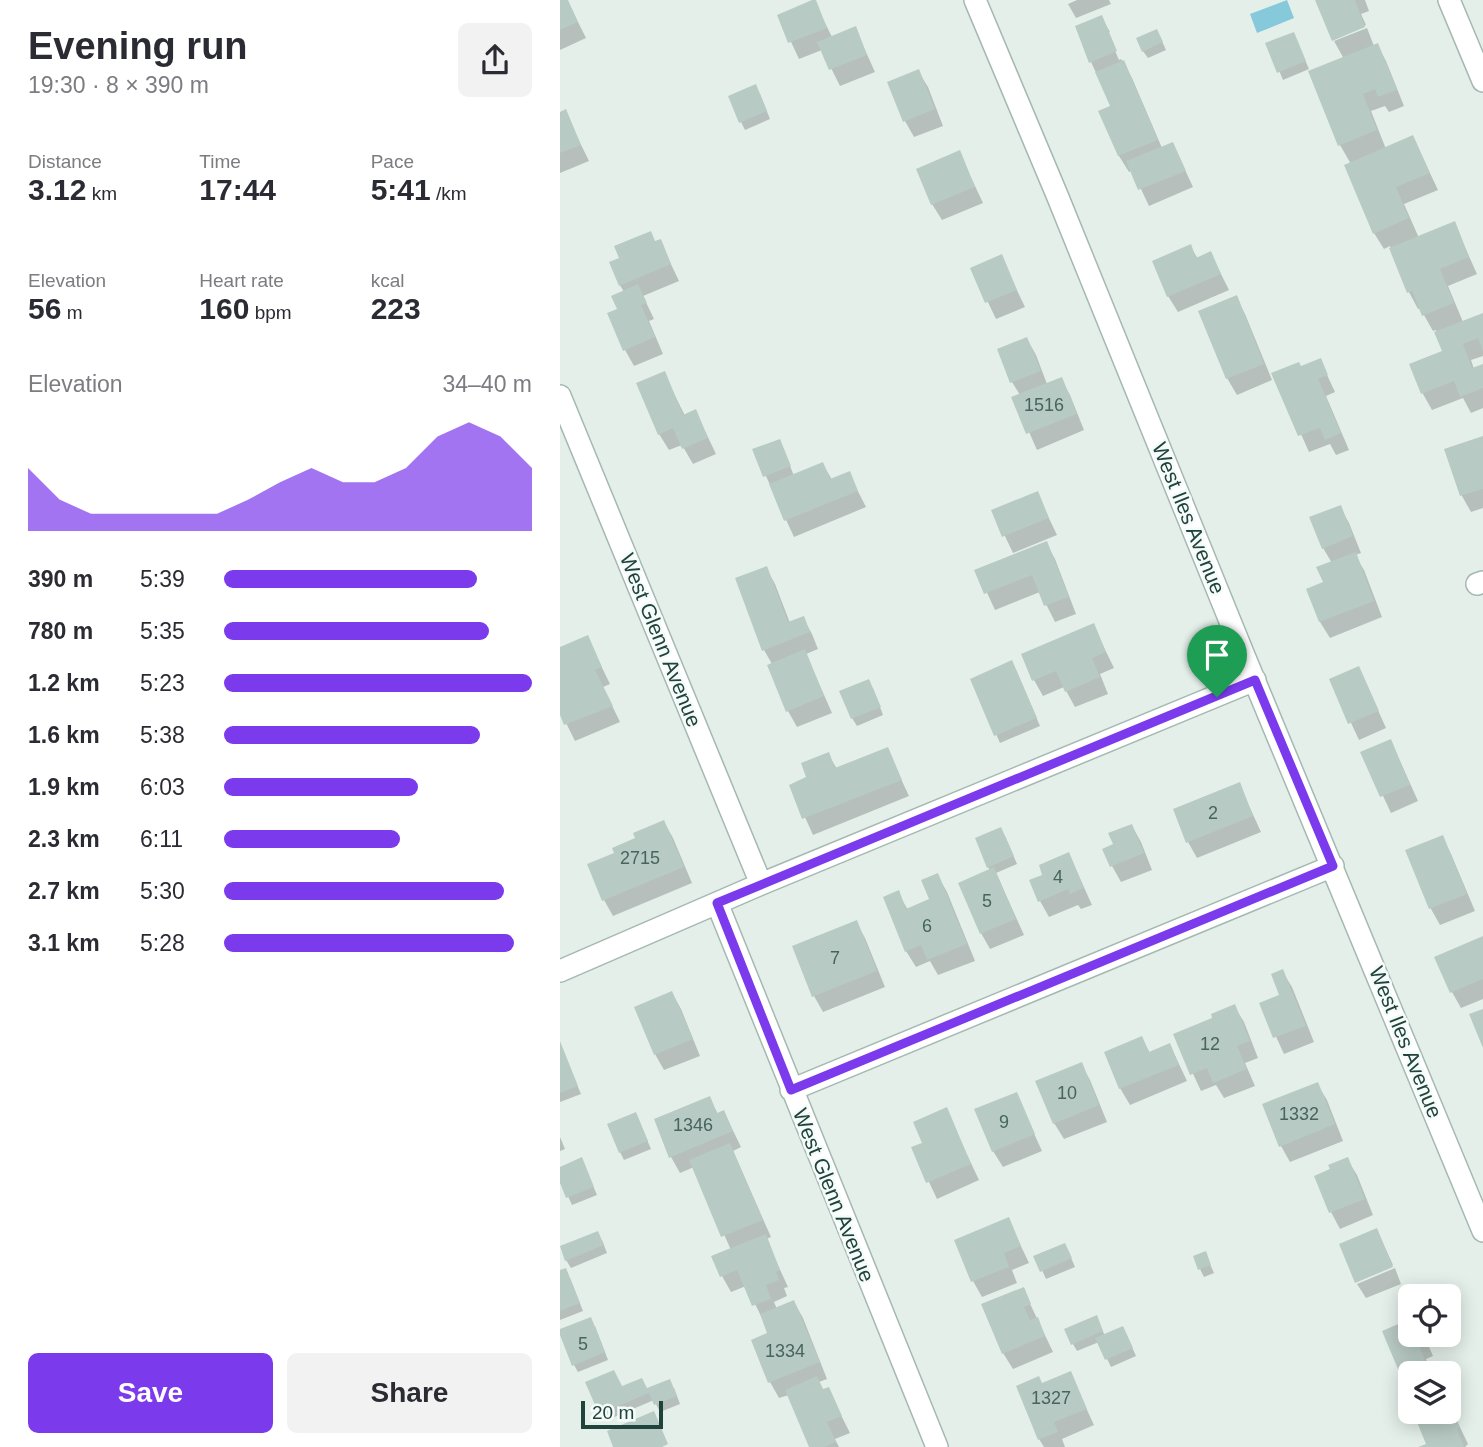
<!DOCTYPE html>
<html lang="en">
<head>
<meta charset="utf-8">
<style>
  :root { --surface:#fff; --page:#f2f2f3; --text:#2b2b33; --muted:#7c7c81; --accent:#7c3aed }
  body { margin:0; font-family:Arial,sans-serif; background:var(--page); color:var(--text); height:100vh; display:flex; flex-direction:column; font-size:26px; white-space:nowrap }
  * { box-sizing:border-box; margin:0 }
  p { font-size:23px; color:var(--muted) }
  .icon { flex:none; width:38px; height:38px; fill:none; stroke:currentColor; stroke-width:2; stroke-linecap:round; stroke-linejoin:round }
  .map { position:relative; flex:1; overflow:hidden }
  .panel { display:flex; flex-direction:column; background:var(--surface); width:560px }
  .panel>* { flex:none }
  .tools { position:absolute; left:838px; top:1284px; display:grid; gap:14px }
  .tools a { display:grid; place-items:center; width:63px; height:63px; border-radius:10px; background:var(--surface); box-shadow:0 4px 18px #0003; font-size:35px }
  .scale { position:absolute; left:21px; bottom:18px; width:82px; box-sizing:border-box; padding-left:7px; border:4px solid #20433c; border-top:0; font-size:19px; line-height:24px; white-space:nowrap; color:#20433c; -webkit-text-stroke:5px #f5fbf8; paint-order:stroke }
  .pin { position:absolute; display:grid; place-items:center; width:60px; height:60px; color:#fff; margin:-72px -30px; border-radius:50% 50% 50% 0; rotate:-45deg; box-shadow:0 0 7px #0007 }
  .pin .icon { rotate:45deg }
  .round { display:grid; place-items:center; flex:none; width:74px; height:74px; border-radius:10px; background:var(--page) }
  .overview { display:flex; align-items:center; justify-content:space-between; height:119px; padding:0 28px }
  h1 { font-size:38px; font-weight:600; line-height:52px }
  .stats { display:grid; grid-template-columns:repeat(3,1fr); gap:10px; height:119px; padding:7px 28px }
  .stats div { display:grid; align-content:center }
  .stats b { font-size:30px; font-weight:600 }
  .stats small { font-size:19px; font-weight:400 }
  .stats p { font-size:19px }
  .chart { height:196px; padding:14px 28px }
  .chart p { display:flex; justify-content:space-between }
  .chart svg { width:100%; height:126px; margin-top:7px; fill:var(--accent); opacity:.7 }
  .action { display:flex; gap:14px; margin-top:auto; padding:14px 28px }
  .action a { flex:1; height:80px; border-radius:10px; background:var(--accent); color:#fff; font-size:28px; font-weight:600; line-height:80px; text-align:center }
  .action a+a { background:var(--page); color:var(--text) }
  ul { padding:0 28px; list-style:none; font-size:23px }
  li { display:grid; grid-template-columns:112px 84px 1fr; align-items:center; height:52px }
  li i { height:18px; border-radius:9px; background:var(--accent) }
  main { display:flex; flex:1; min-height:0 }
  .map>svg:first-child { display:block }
  .water { fill:#85c9da }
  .shadow { fill:#0003 }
  .building { fill:#b8cac4 }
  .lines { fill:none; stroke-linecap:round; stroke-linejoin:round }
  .minor-casing { stroke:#a5b8b2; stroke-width:24 }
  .minor { stroke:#fff; stroke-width:21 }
  .route-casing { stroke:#fff; stroke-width:14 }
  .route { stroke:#7c3aed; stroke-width:9 }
  .labels { text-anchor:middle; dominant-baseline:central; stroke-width:5; stroke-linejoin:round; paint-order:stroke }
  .number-label { font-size:18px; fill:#46655e }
  .street-label { font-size:21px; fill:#20433c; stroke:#f5fbf8 }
</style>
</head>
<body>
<main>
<section class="panel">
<div class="overview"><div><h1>Evening run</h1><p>19:30 · 8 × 390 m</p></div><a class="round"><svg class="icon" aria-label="share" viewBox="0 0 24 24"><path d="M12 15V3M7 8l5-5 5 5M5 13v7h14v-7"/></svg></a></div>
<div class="stats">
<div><p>Distance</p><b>3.12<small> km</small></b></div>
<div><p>Time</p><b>17:44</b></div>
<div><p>Pace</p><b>5:41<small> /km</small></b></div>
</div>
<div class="stats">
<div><p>Elevation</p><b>56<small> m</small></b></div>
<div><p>Heart rate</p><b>160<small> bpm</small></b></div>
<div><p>kcal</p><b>223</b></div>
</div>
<div class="chart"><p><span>Elevation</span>34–40 m</p>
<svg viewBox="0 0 160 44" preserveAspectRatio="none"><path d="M0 44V22L10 33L20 38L30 38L40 38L50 38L60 38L70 33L80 27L90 22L100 27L110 27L120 22L130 11L140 6L150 11L160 22V44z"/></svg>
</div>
<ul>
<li><b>390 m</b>5:39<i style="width:82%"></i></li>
<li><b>780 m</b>5:35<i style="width:86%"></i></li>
<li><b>1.2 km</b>5:23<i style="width:100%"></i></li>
<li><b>1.6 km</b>5:38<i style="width:83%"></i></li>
<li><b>1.9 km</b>6:03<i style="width:63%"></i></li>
<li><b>2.3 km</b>6:11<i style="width:57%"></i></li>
<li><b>2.7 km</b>5:30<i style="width:91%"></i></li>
<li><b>3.1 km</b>5:28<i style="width:94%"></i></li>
</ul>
<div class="action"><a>Save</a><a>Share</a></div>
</section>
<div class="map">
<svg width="923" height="1447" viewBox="0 0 923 1447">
  <rect width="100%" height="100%" fill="#e4efea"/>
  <path class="water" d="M727 0 734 18 697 33 690 14Z"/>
  <path class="shadow" d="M0 0H7L26 38 0 50Z
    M517 0H549L551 4 516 18 508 4Z
    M757 0H805L809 11 801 14 806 25 773 38Z
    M254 1 272 37 295 28 315 72 280 86 262 50 239 59 219 16Z
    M541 17 550 32H547L559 60 561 59 572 78 602 148 613 144 633 187 589 206 572 170 569 172 559 156 541 112 552 107 531 62Z
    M807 28 814 46 817 45 826 61 844 106 829 112 825 106 811 111 826 149 853 137 878 190 844 204 859 238 894 223 917 274 888 286 903 322 923 315V356L911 360 914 369 923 365V408L911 413 903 398 872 410 863 394 851 365 884 352 876 330 873 331 860 308 858 309 849 292 830 246 824 249 814 233 791 164 780 145 784 59 774 41Z
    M601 39 606 50 588 58 583 51Z
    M737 42 749 69 723 80 708 44Z
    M358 71 368 87 383 126 354 137 345 121Z
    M200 94 210 119 185 130 181 122Z
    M5 112 29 161 0 173V114Z
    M399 152 423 203 382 220 372 204Z
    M100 241 119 281 83 296 94 319 89 321 103 354 74 366 65 350 59 310 64 292 60 285 96 243Z
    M630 246 638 259 651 254 669 290 618 312 608 296Z
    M441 257 465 307 436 319 412 269Z
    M676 298 685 314 712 380 677 395 667 378Z
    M467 339 476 355 487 384 501 379 510 395 524 430 477 450 454 398 460 395 452 382Z
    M760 360 775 392 766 396 789 450 776 455 770 444 749 452 714 374 741 368Z
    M104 373 125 416 136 412 156 454 133 464 122 445 109 450 99 434Z
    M923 438V508L911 512 902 496 887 450Z
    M223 448 234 476 263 464 272 480 289 474 306 507 234 537 194 450Z
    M477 493 497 535 453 553 433 511Z
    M780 507 789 523 801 553 795 555 804 570 822 617 770 638 760 622 748 590 765 583 772 563 763 548Z
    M486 543 495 559 516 614 495 622 480 592 435 610 417 571Z
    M206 568 215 584 230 623 243 618 252 634 258 649 246 654 272 713 237 727 228 711 212 664 204 650Z
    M533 625 554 668 540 674 548 694 515 707 504 687 483 696 474 680Z
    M27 637 50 684 43 687 60 722 15 741 0 711V649Z
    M799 668 826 728 799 740 771 680Z
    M456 670 480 726 440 743 412 680Z
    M313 688 323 715 297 726 292 718Z
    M831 741 858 801 831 813 803 753Z
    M327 749 349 796 253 835 231 786 248 778 268 754 277 769Z
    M679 784 701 832 637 858 628 842Z
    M104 822 113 838 132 883 53 916 44 900 77 839Z
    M572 826 581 842 592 870 561 882 552 866 555 845Z
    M445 836 457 864 436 873 464 935 430 949 421 933 431 871 428 867Z
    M882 837 891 854 915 911 880 925 871 909 848 851Z
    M509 854 532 905 521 909 518 905 489 917 480 901 485 876Z
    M378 876 387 892 415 961 378 975 370 961 356 967 346 951 338 893 348 910 371 900Z
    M296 922 305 938 325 987 263 1012 254 996Z
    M923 938V999L901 1008 892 992Z
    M722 971 732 987 754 1042 724 1054 701 1004 721 996Z
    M112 993 121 1009 140 1056 104 1070 95 1054Z
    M674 1006 684 1022 698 1058 685 1063 695 1086 664 1098 656 1085 641 1091 615 1035 655 1019Z
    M582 1039 590 1053 610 1045 627 1081 570 1105 560 1088Z
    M0 1045 21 1094 0 1102Z
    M521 1064 530 1080 547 1122 504 1139 494 1123Z
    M757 1084 767 1100 783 1141 730 1162 721 1146Z
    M456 1094 482 1151 443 1167 433 1151Z
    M149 1098 158 1114 164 1112 181 1147 173 1151 211 1237 206 1239 228 1287 224 1288 227 1296 214 1302 217 1309 234 1302 243 1318 267 1379 259 1382 264 1391 268 1389 290 1433 275 1439 279 1447H251L229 1395 219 1398 210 1382 193 1341 210 1334 186 1286 171 1292 162 1276 171 1250 134 1167 120 1173 111 1157Z
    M386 1110 419 1180 377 1199 353 1148 364 1144Z
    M79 1121 91 1149 64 1160 60 1152Z
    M0 1137 5 1149 0 1151Z
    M787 1159 797 1175 813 1215 780 1229 771 1212 756 1177Z
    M25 1167 37 1195 12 1205 0 1179V1168Z
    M448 1219 469 1263 452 1270 457 1283 422 1297 413 1281Z
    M817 1230 833 1265 796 1280Z
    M42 1240 47 1253 11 1268 6 1260Z
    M509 1253 515 1267 486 1279 476 1257Z
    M645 1253 654 1273 644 1277 640 1269Z
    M835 1268 841 1284 806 1298 797 1284Z
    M0 1272 10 1278 23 1311 0 1320Z
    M463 1289 493 1352 453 1369 443 1353Z
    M850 1321V1335H864L873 1356 866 1359 871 1374H850V1389L825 1332Z
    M540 1325 545 1336H567L576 1356 551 1367 539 1342 517 1351 513 1344Z
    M35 1326 48 1360 18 1372 14 1365Z
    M510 1373 534 1425 502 1439 505 1447H484L479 1439Z
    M62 1388H114L120 1404 100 1412 94 1400 45 1421 40 1413Z
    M889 1404 908 1444 905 1447H862L868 1445 889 1412Z"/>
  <path class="building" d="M0 0H8L18 22 0 30Z
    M252 0H256L267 28 228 43 217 15Z
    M755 0H795L805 27 772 41Z
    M542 15 557 51 529 63 515 26Z
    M296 26 307 55 269 70 257 42Z
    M597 29 603 42 582 52 576 38Z
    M734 32 746 61 717 73 705 43Z
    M818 43 837 90 818 97 815 89 803 94 817 130 778 146 748 71Z
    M564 60 598 140 558 156 538 111 550 106 535 72Z
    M359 69 375 109 343 122 327 82Z
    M196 84 207 111 179 123 168 96Z
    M6 109 21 145 0 153V112Z
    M853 135 870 173 836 187 849 218 813 234 784 165Z
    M613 142 626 171 578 190 566 161Z
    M400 150 415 187 371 205 356 169Z
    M895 221 909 257 880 269 894 303 862 316 852 291 847 293 829 248Z
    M91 231 95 241 101 239 111 264 59 286 49 262 59 258 54 246Z
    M631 244 636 258 651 251 661 274 607 297 592 261Z
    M442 254 457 290 425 303 410 268Z
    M78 284 87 303 81 305 95 337 63 351 47 313 57 309 51 296Z
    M677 295 704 364 666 379 638 311Z
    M923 313V351L918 338 903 344 912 368 923 364V388L900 397 894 381 861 394 849 364 882 351 874 332Z
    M467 337 481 371 450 383 437 349Z
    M761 358 768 375 758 379 781 433 765 440 760 428 738 436 711 373 739 362 741 366Z
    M105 371 123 415 136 409 148 438 122 449 113 428 98 435 76 383Z
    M502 377 517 414 466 434 451 397Z
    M923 436V489L900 496 884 449Z
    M220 439 231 466 203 477 192 449Z
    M263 462 270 479 290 471 298 491 224 521 209 484Z
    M478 491 489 518 442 537 431 510Z
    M781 505 793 536 762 549 749 517Z
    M487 541 509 597 484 606 472 575 424 594 414 570Z
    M796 552 814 601 759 622 746 589 763 582 756 567Z
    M207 566 228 622 244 616 250 632 202 651 175 578Z
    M534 623 546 652 532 658 540 677 505 692 496 671 472 681 461 654Z
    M28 635 42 667 35 670 53 706 4 725 0 715V647Z
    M245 649 264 696 226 712 207 665Z
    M452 660 477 718 434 736 410 679Z
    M799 666 819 711 788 724 769 679Z
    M309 679 321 707 291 719 279 691Z
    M831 739 850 785 820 797 800 752Z
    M328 747 342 780 242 819 229 785 246 777 241 763 269 752 275 768Z
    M680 782 693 816 626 843 613 809Z
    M104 820 124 867 42 901 27 864 54 853 52 848 75 838 73 833Z
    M572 824 584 853 550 867 542 849 553 844 548 833Z
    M441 827 454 856 427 868 415 838Z
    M883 835 907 894 869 909 845 850Z
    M509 852 524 888 510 894 508 889 478 902 469 880 482 875 479 865Z
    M434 867 456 919 420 934 398 883Z
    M378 873 407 944 367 960 361 945 345 952 323 897 339 890 346 909 369 899 361 880Z
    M297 920 317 971 252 997 232 946Z
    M923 936V979L890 993 874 957Z
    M723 969 746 1026 713 1038 699 1003 719 995 711 974Z
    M112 991 133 1039 94 1055 74 1007Z
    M675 1004 690 1041 677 1046 687 1069 653 1083 647 1068 630 1075 613 1034 652 1018 651 1014Z
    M923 1009V1048L909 1014Z
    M582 1036 589 1052 610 1043 619 1065 559 1089 544 1052Z
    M0 1041 18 1086 0 1093Z
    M522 1062 539 1105 493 1124 475 1081Z
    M758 1082 775 1124 719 1147 702 1104Z
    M457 1092 475 1134 432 1152 414 1109Z
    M150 1096 157 1113 164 1110 173 1131 109 1158 94 1119Z
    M387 1107 411 1164 366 1183 351 1147 362 1143 353 1122Z
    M76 1112 88 1141 59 1153 47 1124Z
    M170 1143 203 1220 161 1237 129 1160Z
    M22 1157 34 1187 6 1198 0 1183V1167Z
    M788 1157 805 1199 769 1213 754 1176 770 1169 768 1165Z
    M449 1217 461 1246 444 1253 449 1267 411 1282 394 1240Z
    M817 1228 833 1267 795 1283 779 1244Z
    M38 1231 44 1245 5 1261 0 1246Z
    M206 1234 220 1270 216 1272 219 1280 206 1285 211 1299 192 1306 177 1270 160 1277 151 1256Z
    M505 1243 512 1258 480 1272 473 1256Z
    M646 1251 651 1265 638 1270 633 1256Z
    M6 1268 20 1303 0 1311V1270Z
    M464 1287 471 1304 464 1307 470 1320 478 1317 485 1336 442 1354 421 1304Z
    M234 1300 260 1362 208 1383 191 1340 207 1333 200 1314Z
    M537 1315 543 1331 511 1345 504 1329Z
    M31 1317 45 1352 12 1366 0 1335V1329Z
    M850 1319V1335H863L865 1340 858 1343 866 1363 840 1374 822 1331Z
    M563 1326 573 1348 545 1360 535 1338Z
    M54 1370 62 1386 82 1378 87 1388 110 1379 117 1396 94 1405 89 1393 39 1414 25 1382Z
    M511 1371 527 1409 494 1422 498 1432 478 1440 456 1386 479 1376 482 1383Z
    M257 1376 263 1389 269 1387 282 1416 267 1422 276 1442 264 1447H249L225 1390Z
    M889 1400 900 1428 897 1429 904 1447H858L866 1444 854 1415 862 1412H889Z
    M94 1411 108 1444 102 1447H53L47 1431Z"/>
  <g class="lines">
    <defs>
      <path id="minor" d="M415 0 497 195 683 653 923 1231
        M889 0 923 81
        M0 396 201 884
        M917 584 923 582
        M157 903 377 1447
        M0 971 201 884 695 680
        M231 1090 773 866"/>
    </defs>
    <use href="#minor" class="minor-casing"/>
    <use href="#minor" class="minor"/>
  </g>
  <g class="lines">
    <defs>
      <path id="route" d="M695 680 773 866 231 1090 157 903Z"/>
    </defs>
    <use href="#route" class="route-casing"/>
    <use href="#route" class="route"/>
  </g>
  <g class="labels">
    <g class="number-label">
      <text x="484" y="405">1516</text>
      <text x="653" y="813">2</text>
      <text x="80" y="858">2715</text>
      <text x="498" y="877">4</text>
      <text x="427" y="901">5</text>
      <text x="367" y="926">6</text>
      <text x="275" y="958">7</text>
      <text x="650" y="1044">12</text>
      <text x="507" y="1093">10</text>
      <text x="739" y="1114">1332</text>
      <text x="444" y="1122">9</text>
      <text x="133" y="1125">1346</text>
      <text x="23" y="1344">5</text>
      <text x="225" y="1351">1334</text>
      <text x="491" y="1398">1327</text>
    </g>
    <g class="street-label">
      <text transform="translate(629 518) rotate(68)">West Iles Avenue</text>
      <text transform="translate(101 640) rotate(68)">West Glenn Avenue</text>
      <text transform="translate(846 1042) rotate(68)">West Iles Avenue</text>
      <text transform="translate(274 1195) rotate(68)">West Glenn Avenue</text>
    </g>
  </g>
</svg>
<div class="tools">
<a><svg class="icon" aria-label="locate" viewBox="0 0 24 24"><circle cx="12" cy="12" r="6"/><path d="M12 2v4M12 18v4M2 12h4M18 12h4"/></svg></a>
<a><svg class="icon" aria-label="layers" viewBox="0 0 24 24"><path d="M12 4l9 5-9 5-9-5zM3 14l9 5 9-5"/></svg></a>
</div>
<div class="scale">20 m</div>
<div class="pin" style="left:657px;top:697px;background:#1e9e55"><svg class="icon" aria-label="arrive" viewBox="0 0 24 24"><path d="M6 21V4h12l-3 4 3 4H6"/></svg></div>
</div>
</main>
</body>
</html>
